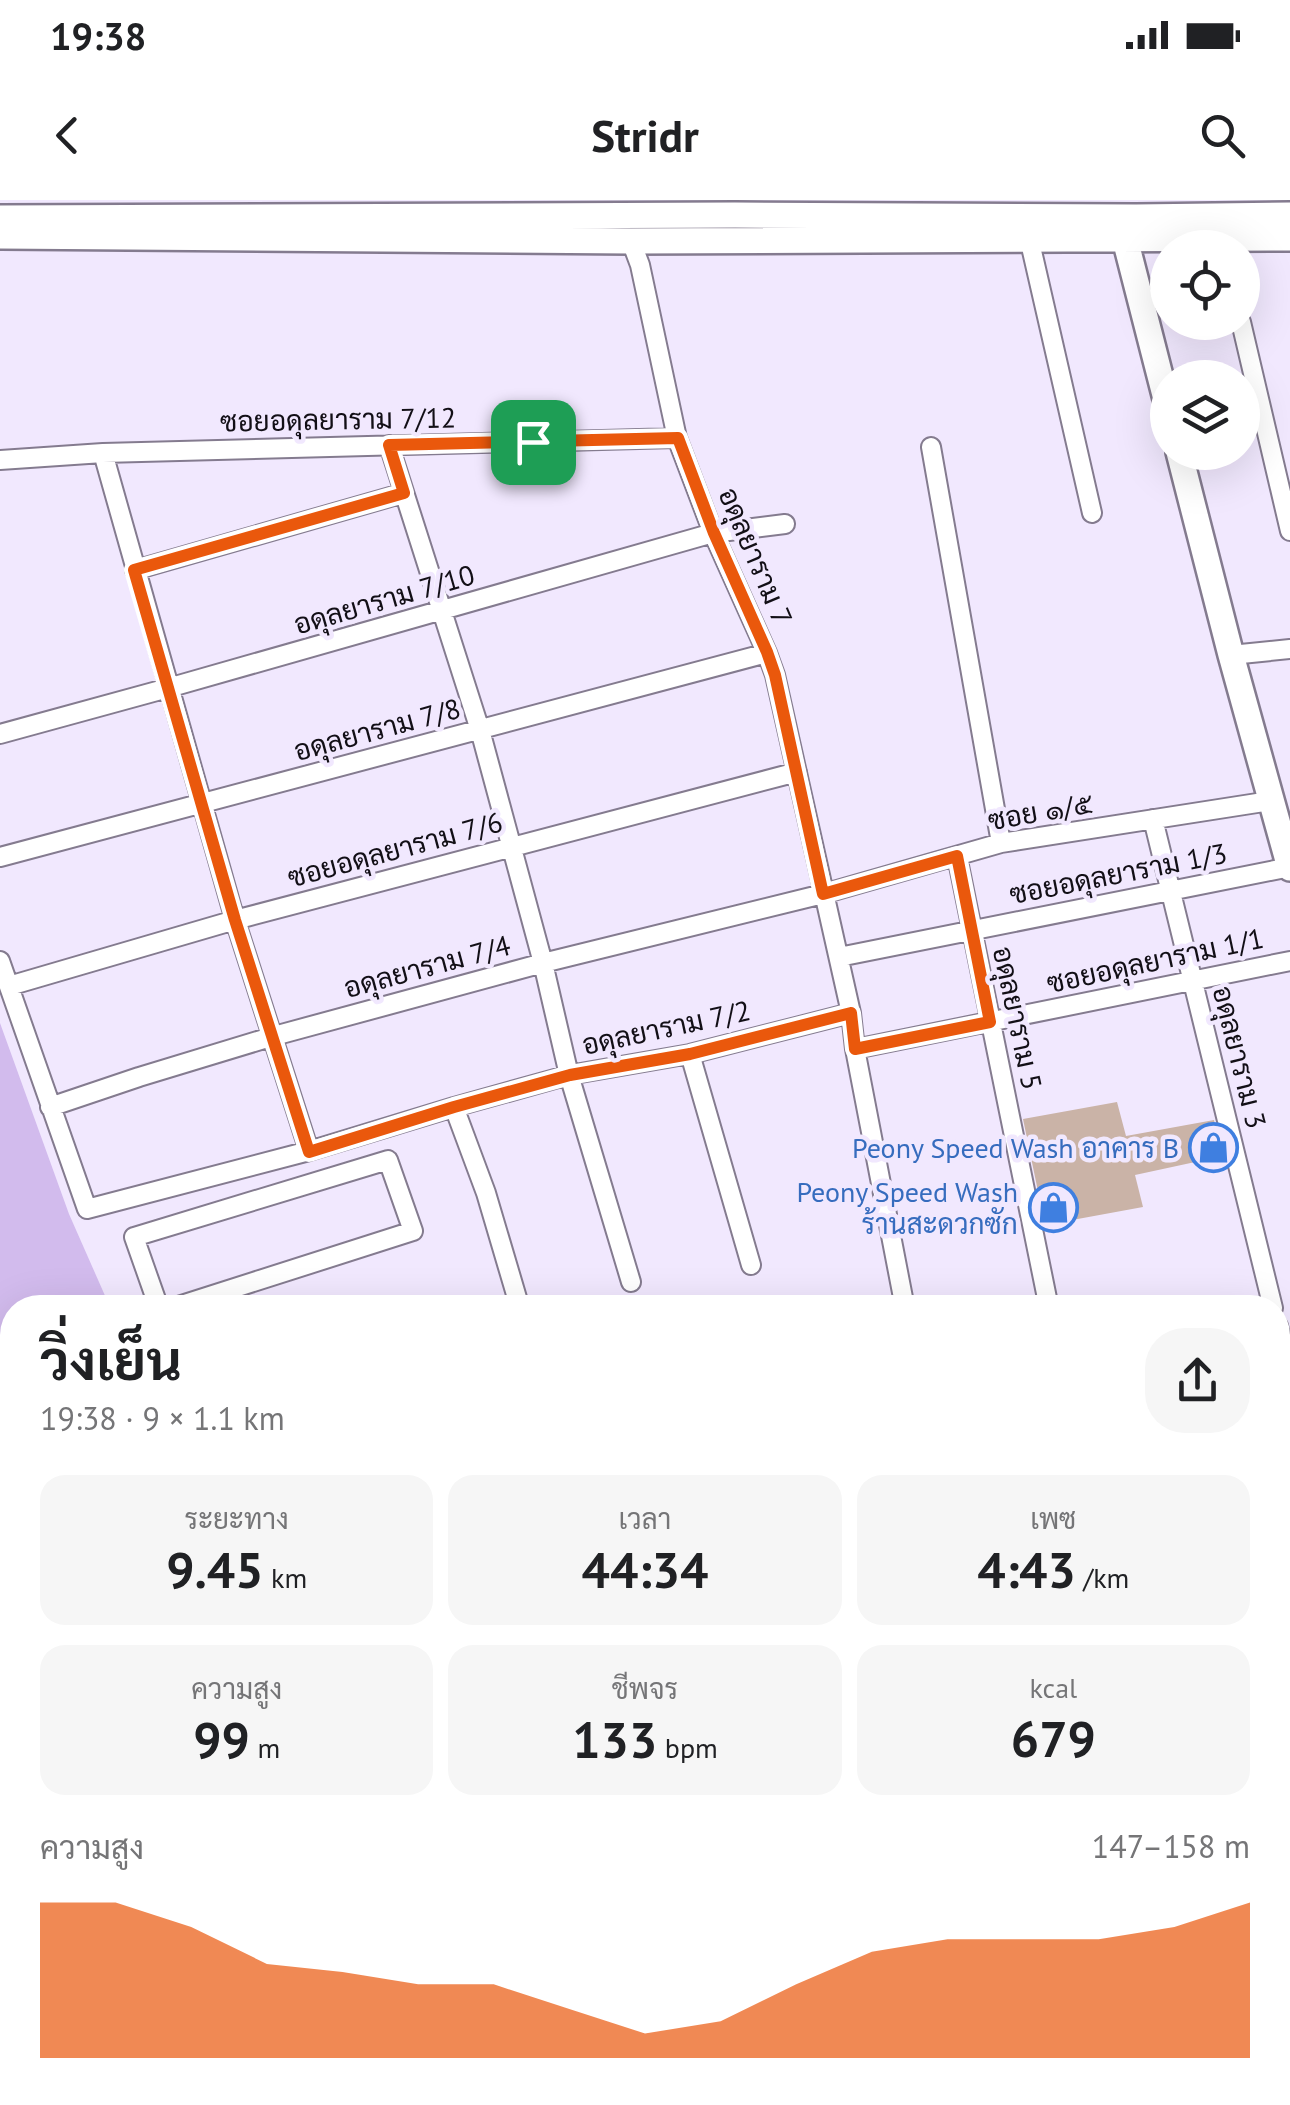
<!DOCTYPE html>
<html lang="th">
<head>
<meta charset="utf-8">
<style>
  :root { --surface:#fff; --page:#f6f6f6; --text:#202124; --muted:#757577; --accent:#ea580c }
  body { margin:0; font-family:"PT Sans",Sarabun,sans-serif; background:var(--page); color:var(--text); height:100vh; display:flex; flex-direction:column; font-size:38px; white-space:nowrap }
  * { box-sizing:border-box; margin:0 }
  p { font-size:32px; color:var(--muted) }
  .icon { flex:none; width:55px; height:55px; fill:none; stroke:currentColor; stroke-width:2; stroke-linecap:round; stroke-linejoin:round }
  .map { position:relative; flex:1; overflow:hidden }
  .panel { position:absolute; left:0px; top:1095px; width:1290px; height:810px; display:flex; flex-direction:column; background:var(--surface); border-radius:40px 40px 0 0; box-shadow:0 10px 40px #0002 }
  .panel>* { flex:none }
  .tools { position:absolute; left:1150px; top:30px; display:grid; gap:20px }
  .tools a { display:grid; place-items:center; width:110px; height:110px; border-radius:50%; background:var(--surface); box-shadow:0 10px 40px #0002; font-size:50px }
  .pin { position:absolute; display:grid; place-items:center; width:85px; height:85px; color:#fff; margin:-42px; border-radius:20px; box-shadow:0 5px 15px #0006 }
  .round { display:grid; place-items:center; flex:none; width:105px; height:105px; border-radius:40px; background:var(--page) }
  .headline { display:flex; align-items:center; justify-content:space-between; height:170px; padding:0 40px }
  h1 { font-size:55px; font-weight:700; line-height:75px }
  .figures { display:grid; grid-template-columns:repeat(3,1fr); gap:15px; height:170px; padding:10px 40px }
  .figures div { display:grid; align-content:center; border-radius:25px; background:var(--page); text-align:center }
  .figures b { font-size:50px; font-weight:700 }
  .figures small { font-size:28px; font-weight:400 }
  .figures p { font-size:28px }
  .chart { height:280px; padding:20px 40px }
  .chart p { display:flex; justify-content:space-between }
  .chart svg { width:100%; height:180px; margin-top:10px; fill:var(--accent); opacity:.7 }
  .status { display:flex; justify-content:space-between; align-items:center; height:70px; padding:0 50px; background:var(--surface); direction:ltr }
  .status svg { height:28px; fill:currentColor }
  header { display:flex; justify-content:space-between; align-items:center; height:130px; padding:0 40px; background:var(--surface); font-size:45px; font-weight:700 }
  .map>svg:first-child { display:block }
  .green { fill:#d2bbed }
  .building { fill:#cab3a7 }
  .lines { fill:none; stroke-linecap:round; stroke-linejoin:round }
  .lane-casing { stroke:#847b8f; stroke-width:14 }
  .street-casing { stroke:#847b8f; stroke-width:22 }
  .secondary-casing { stroke:#847b8f; stroke-width:30 }
  .lane { stroke:#fff; stroke-width:9 }
  .street { stroke:#fff; stroke-width:18 }
  .secondary { stroke:#fff; stroke-width:25 }
  .route-casing { stroke:#fff; stroke-width:20 }
  .route { stroke:#ea580c; stroke-width:12 }
  .labels { text-anchor:middle; dominant-baseline:central; stroke-width:9; stroke-linejoin:round; paint-order:stroke }
  .street-label { font-size:28px; fill:#120f16; stroke:#f1e8fe }
  .shop-label { font-size:28px; fill:#366cbe; stroke:#f1e8fe; text-anchor:end }
</style>
</head>
<body>
<div class="status"><b>19:38</b><svg viewBox="0 0 49 12"><path d="M0 12V9h3v3zM5 12V6h3v6zM10 12V3h3v9zM15 12V0h3v12zM26 1h20v11H26zM47 4h2v5h-2z"/></svg></div>
<header><svg class="icon" aria-label="back" viewBox="0 0 24 24"><path d="M15 5l-7 7 7 7"/></svg>Stridr<svg class="icon" aria-label="search" viewBox="0 0 24 24"><circle cx="10" cy="10" r="6"/><path d="M15 15l6 6"/></svg></header>
<div class="map">
<svg width="1290" height="1905" viewBox="0 0 1290 1905">
  <rect width="100%" height="100%" fill="#f1e8fe"/>
  <path class="green" d="M0 823 69 1014 110 1107 12 1108V1150L0 1153Z"/>
  <path class="building" d="M1117 902 1126 936 1214 920 1223 956 1135 975 1143 1007 1045 1025 1023 919Z"/>
  <g class="lines">
    <defs>
      <path id="lane" d="M277 1892 296 1905"/>
      <path id="street" d="M1029 38 1092 313
        M631 41 640 65 677 238 713 333 767 453 775 475 851 813 855 849 905 1108
        M1241 122 1290 331
        M389 245 480 530 543 763 569 875 631 1082
        M931 247 1001 643
        M103 253 235 720 309 951
        M0 260 103 253 677 238
        M135 370 404 293
        M1231 455 1290 449
        M0 534 168 488 713 333 785 324
        M1153 619 1273 1108
        M957 656 1049 1108
        M0 657 767 453
        M839 757 1290 667
        M0 761 87 1009 309 951 454 907 569 875 690 854 851 813
        M9 786 235 720 797 572
        M855 849 1290 761
        M690 854 751 1065
        M50 907 139 877 274 836 543 763 823 694 1001 643 1270 601
        M454 907 486 993 520 1108
        M159 1108 134 1037 388 960 413 1031 172 1108
        M1278 1126 1290 1177
        M0 1160 12 1157
        M1278 1250 1290 1247
        M0 1500 12 1442
        M0 1522 12 1519
        M0 1676 12 1629
        M1278 1811 1290 1809
        M0 1862 12 1870
        M47 1892 64 1905
        M1103 1892 1105 1905
        M775 1902 776 1905
        M384 1905 389 1892"/>
      <path id="secondary" d="M0 18 735 15 1136 17 1290 15
        M0 36 631 41 1290 38
        M1125 39 1168 207
        M1179 252 1231 455 1290 668"/>
    </defs>
    <use href="#lane" class="lane-casing"/>
    <use href="#street" class="street-casing"/>
    <use href="#secondary" class="secondary-casing"/>
    <use href="#lane" class="lane"/>
    <use href="#street" class="street"/>
    <use href="#secondary" class="secondary"/>
  </g>
  <g class="lines">
    <defs>
      <path id="route" d="M678 238 714 333 767 452 775 475 823 694 957 656 990 822 855 849 851 813 690 854 570 875 454 907 309 952 235 720 134 370 404 293 389 245Z"/>
    </defs>
    <use href="#route" class="route-casing"/>
    <use href="#route" class="route"/>
  </g>
  <defs>
    <symbol id="shop-ring" viewBox="-11 -11 22 22"><circle r="9.5" fill="#f1e8fe" stroke="#3f7fe0" stroke-width="1.5"/><path d="M-5-2.5h2.3a2.7 3.5 0 0 1 5.4 0H5L5.5 6h-11ZM-1.5-2.5h3a1.5 2.3 0 0 0-3 0Z" fill="#3f7fe0"/></symbol>
  </defs>
  <g fill-rule="evenodd">
    <use href="#shop-ring" x="1186" y="920" width="55" height="55"/>
    <use href="#shop-ring" x="1026" y="980" width="55" height="55"/>
  </g>
  <g class="labels">
    <g class="street-label">
      <text transform="translate(338 219) rotate(-1)">ซอยอดุลยาราม 7/12</text>
      <text transform="translate(756 356) rotate(67)">อดุลยาราม 7</text>
      <text transform="translate(384 399) rotate(-16)">อดุลยาราม 7/10</text>
      <text transform="translate(377 529) rotate(-15)">อดุลยาราม 7/8</text>
      <text transform="translate(1040 611) rotate(-10)">ซอย ๑/๕</text>
      <text transform="translate(395 649) rotate(-15)">ซอยอดุลยาราม 7/6</text>
      <text transform="translate(1118 673) rotate(-11)">ซอยอดุลยาราม 1/3</text>
      <text transform="translate(1155 760) rotate(-12)">ซอยอดุลยาราม 1/1</text>
      <text transform="translate(427 766) rotate(-15)">อดุลยาราม 7/4</text>
      <text transform="translate(1018 818) rotate(78)">อดุลยาราม 5</text>
      <text transform="translate(666 827) rotate(-12)">อดุลยาราม 7/2</text>
      <text transform="translate(1240 857) rotate(76)">อดุลยาราม 3</text>
    </g>
    <g class="shop-label">
      <text x="1179" y="947">Peony Speed Wash อาคาร B</text>
      <text x="1018" y="991">Peony Speed Wash<tspan x="1018" dy="32">ร้านสะดวกซัก</tspan></text>
    </g>
  </g>
</svg>
<div class="tools">
<a><svg class="icon" aria-label="locate" viewBox="0 0 24 24"><circle cx="12" cy="12" r="6"/><path d="M12 2v4M12 18v4M2 12h4M18 12h4"/></svg></a>
<a><svg class="icon" aria-label="layers" viewBox="0 0 24 24"><path d="M12 4l9 5-9 5-9-5zM3 14l9 5 9-5"/></svg></a>
</div>
<div class="pin" style="left:533px;top:242px;background:#1e9e55"><svg class="icon" aria-label="arrive" viewBox="0 0 24 24"><path d="M6 21V4h12l-3 4 3 4H6"/></svg></div>
<section class="panel">
<div class="headline"><div><h1>วิ่งเย็น</h1><p>19:38 · 9 × 1.1 km</p></div><a class="round"><svg class="icon" aria-label="share" viewBox="0 0 24 24"><path d="M12 15V3M7 8l5-5 5 5M5 13v7h14v-7"/></svg></a></div>
<div class="figures">
<div><p>ระยะทาง</p><b>9.45<small> km</small></b></div>
<div><p>เวลา</p><b>44:34</b></div>
<div><p>เพซ</p><b>4:43<small> /km</small></b></div>
</div>
<div class="figures">
<div><p>ความสูง</p><b>99<small> m</small></b></div>
<div><p>ชีพจร</p><b>133<small> bpm</small></b></div>
<div><p>kcal</p><b>679</b></div>
</div>
<div class="chart"><p><span>ความสูง</span>147–158 m</p>
<svg viewBox="0 0 160 44" preserveAspectRatio="none"><path d="M0 44V6L10 6L20 12L30 21L40 23L50 26L60 26L70 32L80 38L90 35L100 26L110 18L120 15L130 15L140 15L150 12L160 6V44z"/></svg>
</div>
</section>
</div>
</body>
</html>
